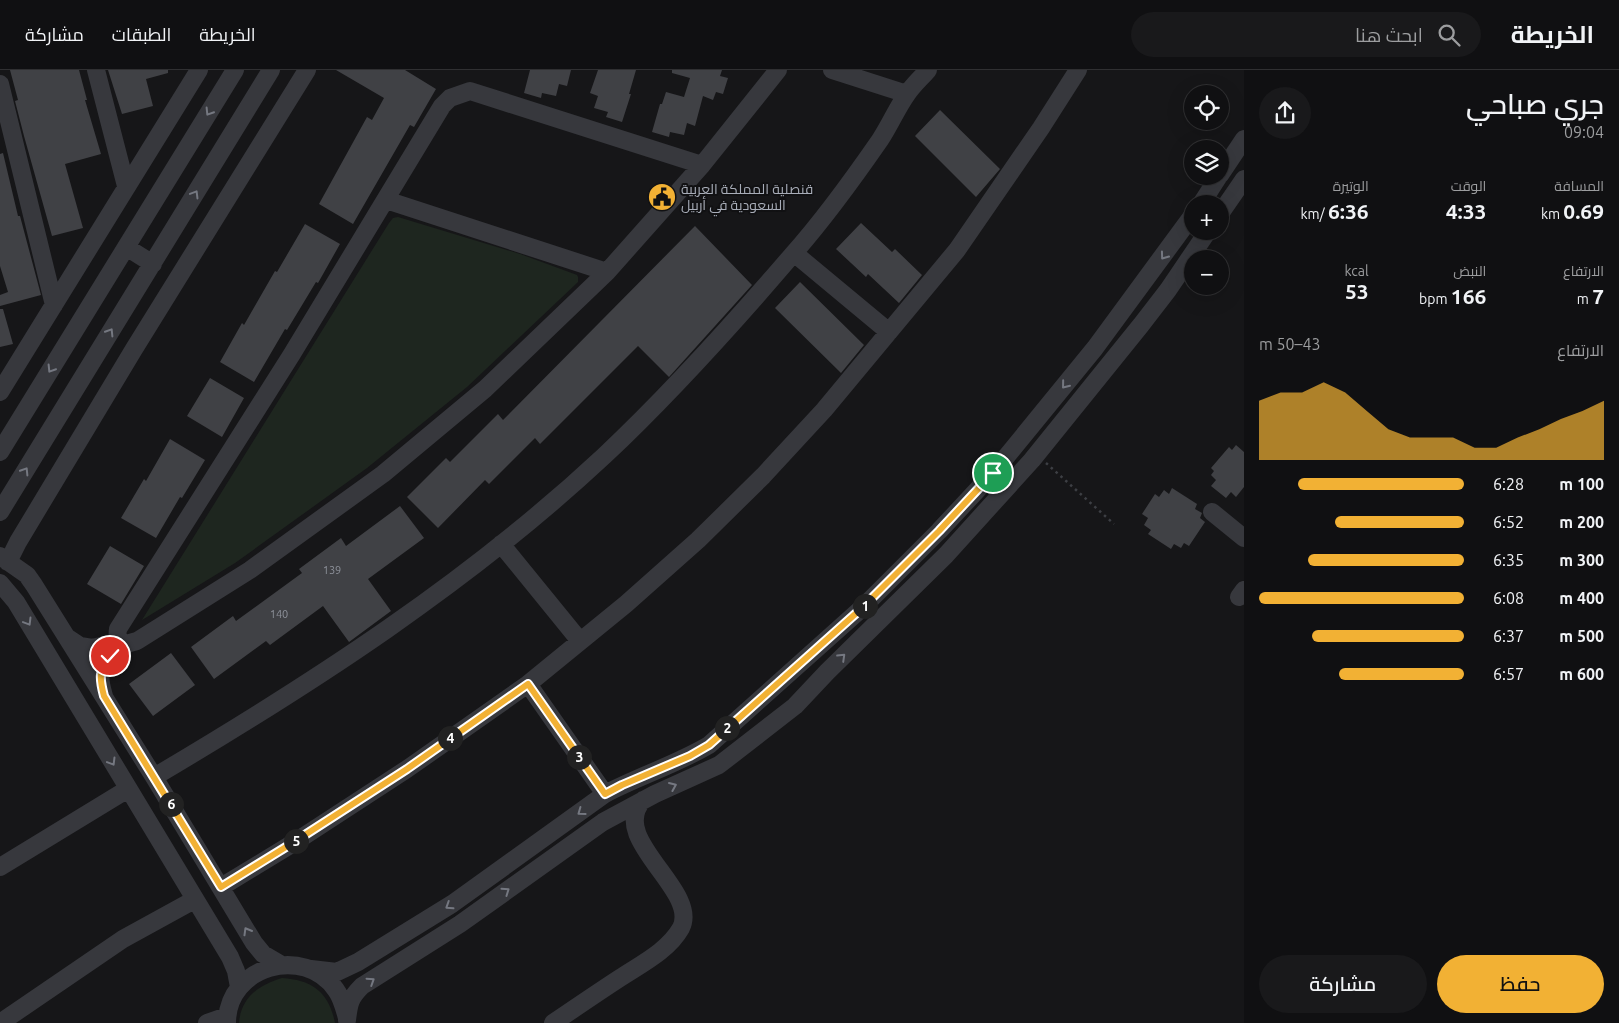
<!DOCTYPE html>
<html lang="ar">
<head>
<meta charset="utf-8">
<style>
  :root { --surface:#101012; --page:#19191b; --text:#f1f3f6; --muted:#9c9d9f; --line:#303032; --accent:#f2b134 }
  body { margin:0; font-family:Ubuntu,Cairo,sans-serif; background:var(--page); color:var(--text); direction:rtl; height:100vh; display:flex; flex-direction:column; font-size:19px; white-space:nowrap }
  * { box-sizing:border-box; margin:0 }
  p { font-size:16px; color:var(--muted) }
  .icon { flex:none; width:28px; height:28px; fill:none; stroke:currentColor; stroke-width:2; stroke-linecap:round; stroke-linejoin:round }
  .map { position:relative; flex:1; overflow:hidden; direction:ltr }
  .drawer { display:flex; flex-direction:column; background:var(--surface); width:375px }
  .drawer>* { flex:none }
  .tools { position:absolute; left:1184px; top:15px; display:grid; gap:10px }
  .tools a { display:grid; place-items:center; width:45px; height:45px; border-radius:50%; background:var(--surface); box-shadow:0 5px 20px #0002,0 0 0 1px var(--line); font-size:25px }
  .pin { position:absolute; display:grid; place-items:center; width:42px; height:42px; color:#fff; margin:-21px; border:2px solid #fff; border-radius:50%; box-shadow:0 1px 5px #0007 }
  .km { position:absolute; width:25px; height:25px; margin:-12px; border-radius:50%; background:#222; color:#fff; font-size:14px; line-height:25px; text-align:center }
  .round { display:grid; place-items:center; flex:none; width:52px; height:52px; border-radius:26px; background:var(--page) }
  .summary { display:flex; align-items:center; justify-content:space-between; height:85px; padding:0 15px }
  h1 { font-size:28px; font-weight:600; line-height:38px }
  .metrics { display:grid; grid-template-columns:repeat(3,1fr); gap:8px; height:85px; padding:5px 15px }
  .metrics div { display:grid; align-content:center }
  .metrics b { font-size:21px; font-weight:600 }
  .metrics small { font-size:14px; font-weight:400 }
  .metrics p { font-size:14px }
  .chart { height:140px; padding:10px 15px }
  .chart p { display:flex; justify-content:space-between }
  .chart svg { width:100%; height:90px; margin-top:5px; fill:var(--accent); opacity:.7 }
  .action { display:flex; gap:10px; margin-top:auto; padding:10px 15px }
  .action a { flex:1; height:58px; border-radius:30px; background:var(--accent); color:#111; font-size:20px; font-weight:600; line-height:58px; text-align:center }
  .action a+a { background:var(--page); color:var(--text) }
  ul { padding:0 15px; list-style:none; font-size:16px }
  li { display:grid; grid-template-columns:80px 60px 1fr; align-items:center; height:38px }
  li i { height:12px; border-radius:6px; background:var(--accent) }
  header { display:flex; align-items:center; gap:30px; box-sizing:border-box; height:70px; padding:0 25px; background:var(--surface); border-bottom:1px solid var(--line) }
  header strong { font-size:24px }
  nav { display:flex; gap:28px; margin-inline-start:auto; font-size:18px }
  .search { width:350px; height:45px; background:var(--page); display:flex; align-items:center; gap:12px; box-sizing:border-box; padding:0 18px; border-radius:28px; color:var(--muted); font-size:19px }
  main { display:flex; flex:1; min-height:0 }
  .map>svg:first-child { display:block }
  .green { fill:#1e261f }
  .building { fill:#404145 }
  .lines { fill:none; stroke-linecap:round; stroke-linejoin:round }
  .path { stroke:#3d3f44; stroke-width:2.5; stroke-dasharray:2.5 4; stroke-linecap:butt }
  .minor { stroke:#37383d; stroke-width:18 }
  .oneway { stroke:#757881 }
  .route-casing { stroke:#fff; stroke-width:10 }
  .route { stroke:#f2b134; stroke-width:6 }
  .labels { text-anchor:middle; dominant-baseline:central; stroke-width:4; stroke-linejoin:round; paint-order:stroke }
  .number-label { font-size:11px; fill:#8e929b }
  .poi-label { font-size:14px; fill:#a8adb8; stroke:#111113; text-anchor:start }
</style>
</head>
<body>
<header>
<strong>الخريطة</strong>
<div class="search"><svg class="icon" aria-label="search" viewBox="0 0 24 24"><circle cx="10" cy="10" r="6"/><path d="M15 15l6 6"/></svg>ابحث هنا</div>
<nav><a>الخريطة</a><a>الطبقات</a><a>مشاركة</a></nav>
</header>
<main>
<section class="drawer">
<div class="summary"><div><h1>جري صباحي</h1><p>09:04</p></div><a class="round"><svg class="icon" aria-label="share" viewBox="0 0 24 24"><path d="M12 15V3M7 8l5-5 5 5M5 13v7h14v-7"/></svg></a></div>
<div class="metrics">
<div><p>المسافة</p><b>0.69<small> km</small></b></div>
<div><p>الوقت</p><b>4:33</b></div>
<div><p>الوتيرة</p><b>6:36<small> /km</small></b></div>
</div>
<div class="metrics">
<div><p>الارتفاع</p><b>7<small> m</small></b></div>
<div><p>النبض</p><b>166<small> bpm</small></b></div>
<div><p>kcal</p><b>53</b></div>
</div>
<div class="chart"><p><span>الارتفاع</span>43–50 m</p>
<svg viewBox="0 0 160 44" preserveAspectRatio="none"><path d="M0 44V15L10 11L20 11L30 6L40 11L50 20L60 29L70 33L80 33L90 33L100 38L110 38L120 33L130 29L140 24L150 20L160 15V44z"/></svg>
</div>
<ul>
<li><b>100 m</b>6:28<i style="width:81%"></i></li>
<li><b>200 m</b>6:52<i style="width:63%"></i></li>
<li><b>300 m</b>6:35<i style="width:76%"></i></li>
<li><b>400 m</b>6:08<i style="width:100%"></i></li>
<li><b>500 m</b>6:37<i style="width:74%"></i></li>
<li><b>600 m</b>6:57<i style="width:61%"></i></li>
</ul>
<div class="action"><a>حفظ</a><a>مشاركة</a></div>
</section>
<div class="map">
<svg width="1244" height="953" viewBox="0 0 1244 953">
  <rect width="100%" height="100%" fill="#161618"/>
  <path class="green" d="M398 147 520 184 577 205 578 207V212L467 317 367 398 235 493 142 550 389 153 393 148Z
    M282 908C312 910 329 922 335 953H239C241 927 259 915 282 908Z"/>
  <path class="building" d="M10 0H79L87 30H85L101 84 65 94 83 158 52 166 24 66 15 31 18 30Z
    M108 0H168V3L146 9 153 36 122 44Z
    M336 0H405L436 19 414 57 410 55 353 154 319 134 367 47 372 50 384 28Z
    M530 0H571L567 16 559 14 556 26 542 23 541 28 524 23Z
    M598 0H636L629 24H631L622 52 606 47 608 42 594 38 598 26 590 23Z
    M672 0H722L720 6 728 8 723 24 716 22 713 30 703 26 695 56 687 53 684 65 670 62 669 67 652 62 660 34H662L666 22 684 27 690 8 672 3Z
    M940 40 1000 99 976 127 915 66Z
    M3 83 18 146H20L41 225 0 236V225L8 222 0 196V84Z
    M861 153 892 182 895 179 922 205 899 233 868 204 866 207 836 179Z
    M305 154 340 174 318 213 316 212 287 260 285 259 254 312 220 292 242 253 244 255 275 201 277 202Z
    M695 156 752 215 669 307 638 276 540 374 535 368 489 414 485 410 438 458 407 427 446 388 450 392 498 344 503 350Z
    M800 212 864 275 841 303 775 238Z
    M0 239H3L13 274 0 277Z
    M210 308 244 328 222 367 187 346Z
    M170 369 205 390 182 428 180 427 156 468 121 448 144 409 146 411Z
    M1236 375 1244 382V417L1236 427 1231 422 1226 428 1211 416 1216 410 1211 405 1214 401 1211 398 1229 377 1232 380Z
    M1172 418 1197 434 1195 439 1202 443 1200 448 1205 452 1189 476 1184 473 1181 478 1174 474 1171 479 1148 464 1151 460 1144 455 1148 448 1142 444 1155 424 1159 427 1164 420 1169 424Z
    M400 436 424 468 368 509 391 541 349 572 323 536 270 575 266 571 214 609 191 577 233 546 236 551 302 503 299 499 341 468 346 476Z
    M110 476 144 496 121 534 87 514Z
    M171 583 195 615 153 646 129 614Z"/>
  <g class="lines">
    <path class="path" d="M1046 393 1114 454"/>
    <path class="minor" d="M96 0 126 116
      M832 0 907 24
      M0 14 54 235
      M1220 105 1244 69
      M386 130 607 202
      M1201 134 1219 106
      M1220 144 1244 109
      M126 177 153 194
      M794 183 889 262
      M0 322 199 0
      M0 382 235 0
      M0 442 271 0
      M1212 442 1244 468
      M501 474 580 571
      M0 486 27 505 34 515 154 707 254 873 263 884 280 894
      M8 492 18 472 134 279 307 0
      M0 513 16 532 230 887 236 901 239 917
      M1239 527 1244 520
      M68 568 80 576 92 578 118 572 126 574 137 571 250 500 383 404 485 319 607 202 702 95 778 0
      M528 614 605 724
      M104 626C94 592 107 600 117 575 118 570 117 564 118 559L292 284 442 36 450 28 470 21 702 95
      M154 707C313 613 469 512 604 386 671 323 733 254 793 184 825 148 853 109 880 70 890 55 897 38 907 24 913 15 921 8 928 0
      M0 797 128 719
      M221 817 295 772 407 699 528 614 626 534 698 470 763 406 824 340 957 180 1041 58 1078 0
      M311 899 337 902 358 892 452 834 605 724C639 706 675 695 709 675L862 538 939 461 993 403 1095 278 1192 146
      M347 950C349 933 350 928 362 916L460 854 603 752 655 724 719 695 795 636 827 602 946 485 1032 390 1141 255 1168 220 1208 161
      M0 953 123 869 194 830
      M207 953 227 946
      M227 953C227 896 304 874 336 920 342 928 344 938 347 948
      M553 953C575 938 597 923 620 908 641 894 668 881 681 858 700 820 607 769 643 730"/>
  </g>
  <defs><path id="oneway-chevron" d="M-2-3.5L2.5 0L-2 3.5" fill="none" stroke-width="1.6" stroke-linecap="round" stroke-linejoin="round" transform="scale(1.25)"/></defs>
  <g class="oneway">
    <use href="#oneway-chevron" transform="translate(209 42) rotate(122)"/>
    <use href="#oneway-chevron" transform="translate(195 124) rotate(-59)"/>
    <use href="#oneway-chevron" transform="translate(1164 186) rotate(126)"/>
    <use href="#oneway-chevron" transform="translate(110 262) rotate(-58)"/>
    <use href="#oneway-chevron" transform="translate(51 299) rotate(122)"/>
    <use href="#oneway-chevron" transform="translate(1065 315) rotate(129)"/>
    <use href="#oneway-chevron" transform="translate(25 401) rotate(-58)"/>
    <use href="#oneway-chevron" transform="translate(28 552) rotate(59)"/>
    <use href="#oneway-chevron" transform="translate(842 587) rotate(-44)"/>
    <use href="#oneway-chevron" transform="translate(112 692) rotate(59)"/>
    <use href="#oneway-chevron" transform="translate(673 716) rotate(-23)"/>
    <use href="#oneway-chevron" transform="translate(581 742) rotate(144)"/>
    <use href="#oneway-chevron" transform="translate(506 821) rotate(-35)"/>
    <use href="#oneway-chevron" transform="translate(449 836) rotate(147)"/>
    <use href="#oneway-chevron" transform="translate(247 861) rotate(-120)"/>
    <use href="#oneway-chevron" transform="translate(371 911) rotate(-33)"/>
  </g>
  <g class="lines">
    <defs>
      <path id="route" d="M110 586C99 601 99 607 104 626L221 817 294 772 407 699 528 614 605 724 622 715 690 686 709 675 862 538 939 461 993 403"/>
    </defs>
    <use href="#route" class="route-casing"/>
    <use href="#route" class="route"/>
  </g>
  <defs>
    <symbol id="civic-disc" viewBox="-11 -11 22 22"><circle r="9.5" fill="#f2b134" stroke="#111113"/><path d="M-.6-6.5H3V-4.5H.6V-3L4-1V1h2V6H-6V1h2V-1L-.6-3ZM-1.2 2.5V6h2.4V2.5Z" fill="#111"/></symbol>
  </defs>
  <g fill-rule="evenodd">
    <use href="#civic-disc" x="646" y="111" width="32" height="32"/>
  </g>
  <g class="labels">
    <g class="number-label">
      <text x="332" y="500">139</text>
      <text x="279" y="544">140</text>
    </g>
    <g class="poi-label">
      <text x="681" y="119">قنصلية المملكة العربية<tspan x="681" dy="16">السعودية في أربيل</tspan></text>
    </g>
  </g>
</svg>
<div class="tools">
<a><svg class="icon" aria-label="locate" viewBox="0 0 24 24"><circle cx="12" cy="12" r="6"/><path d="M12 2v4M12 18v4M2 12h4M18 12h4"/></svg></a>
<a><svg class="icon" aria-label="layers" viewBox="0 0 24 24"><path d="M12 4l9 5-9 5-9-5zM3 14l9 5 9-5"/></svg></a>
<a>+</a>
<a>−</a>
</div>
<div class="pin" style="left:993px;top:403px;background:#1e9e55"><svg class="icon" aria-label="arrive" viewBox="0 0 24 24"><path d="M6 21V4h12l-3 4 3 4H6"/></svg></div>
<div class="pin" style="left:110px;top:586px;background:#d93025"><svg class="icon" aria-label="check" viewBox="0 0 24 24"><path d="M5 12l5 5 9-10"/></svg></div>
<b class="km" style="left:865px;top:536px">1</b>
<b class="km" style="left:727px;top:658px">2</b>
<b class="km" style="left:579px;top:687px">3</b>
<b class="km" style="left:450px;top:668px">4</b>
<b class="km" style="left:296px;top:771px">5</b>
<b class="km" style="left:171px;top:734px">6</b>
</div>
</main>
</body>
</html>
